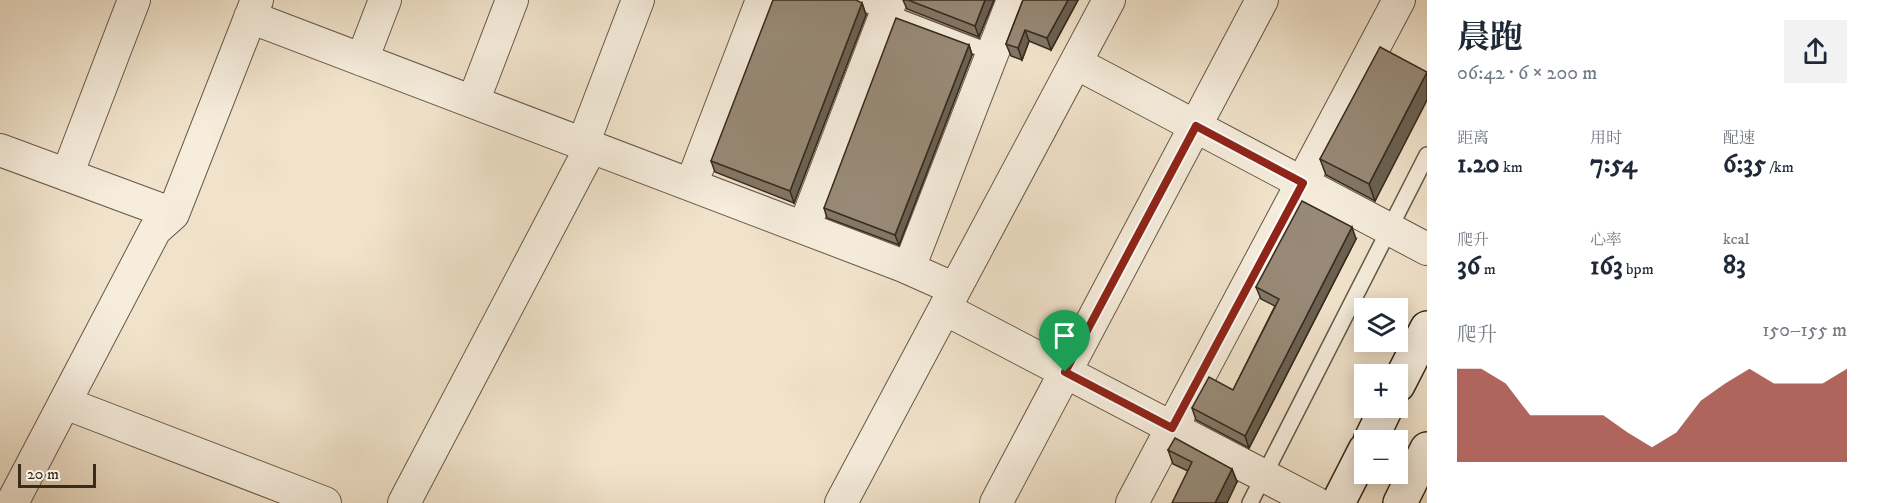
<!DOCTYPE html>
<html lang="zh">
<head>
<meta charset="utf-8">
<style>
  :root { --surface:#fff; --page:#f2f2f3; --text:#1f2937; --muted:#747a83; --accent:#8f2418 }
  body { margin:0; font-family:"IM FELL DW Pica","Noto Serif SC",serif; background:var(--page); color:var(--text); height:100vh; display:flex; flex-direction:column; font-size:22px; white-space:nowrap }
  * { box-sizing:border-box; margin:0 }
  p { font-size:20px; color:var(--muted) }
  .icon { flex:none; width:33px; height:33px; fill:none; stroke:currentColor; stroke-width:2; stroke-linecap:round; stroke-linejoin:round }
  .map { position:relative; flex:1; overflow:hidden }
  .panel { display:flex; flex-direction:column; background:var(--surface); width:450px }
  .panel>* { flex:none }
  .tools { position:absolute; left:1354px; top:298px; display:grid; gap:12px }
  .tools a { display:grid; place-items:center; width:54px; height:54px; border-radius:0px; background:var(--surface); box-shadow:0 3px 15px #0003; font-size:30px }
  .scale { position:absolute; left:18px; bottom:15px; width:78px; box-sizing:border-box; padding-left:6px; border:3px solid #382a1c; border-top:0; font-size:16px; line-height:21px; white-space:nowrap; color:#382a1c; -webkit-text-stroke:4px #f6eddd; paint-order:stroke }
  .pin { position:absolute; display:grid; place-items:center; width:51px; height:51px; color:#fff; margin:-62px -26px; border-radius:50% 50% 50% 0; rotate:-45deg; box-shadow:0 0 6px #0007 }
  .pin .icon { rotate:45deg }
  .round { display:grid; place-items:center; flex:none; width:63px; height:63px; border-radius:0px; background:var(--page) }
  .overview { display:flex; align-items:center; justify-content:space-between; height:102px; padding:0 30px }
  h1 { font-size:33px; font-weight:700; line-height:45px }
  .stats { display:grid; grid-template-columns:repeat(3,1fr); gap:9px; height:102px; padding:6px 30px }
  .stats div { display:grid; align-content:center }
  .stats b { font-size:26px; font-weight:700 }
  .stats small { font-size:16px; font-weight:400 }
  .stats p { font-size:16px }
  .chart { height:168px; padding:12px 30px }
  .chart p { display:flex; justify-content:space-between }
  .chart svg { width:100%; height:108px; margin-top:6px; fill:var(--accent); opacity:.7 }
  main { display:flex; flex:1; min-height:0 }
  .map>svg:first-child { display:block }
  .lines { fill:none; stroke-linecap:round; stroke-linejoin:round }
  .lane-casing { stroke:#665848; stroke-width:18 }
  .street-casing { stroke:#665848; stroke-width:34 }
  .secondary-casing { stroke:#382a1c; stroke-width:36 }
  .lane { stroke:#f6eddd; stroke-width:15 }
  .street { stroke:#f6eddd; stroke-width:32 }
  .secondary { stroke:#f6eddd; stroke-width:33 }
  .wall { fill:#837766; stroke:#382a1c; stroke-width:1.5 }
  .shaded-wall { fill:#6a6153; stroke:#382a1c; stroke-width:1.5 }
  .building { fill:#988a77; stroke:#382a1c; stroke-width:1.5 }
  .route-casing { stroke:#fff; stroke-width:12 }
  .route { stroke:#8f2418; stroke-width:8 }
</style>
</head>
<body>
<main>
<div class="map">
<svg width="1427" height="503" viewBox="0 0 1427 503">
  <rect width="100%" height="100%" fill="#f1e3cb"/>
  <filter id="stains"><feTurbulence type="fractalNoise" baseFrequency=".00333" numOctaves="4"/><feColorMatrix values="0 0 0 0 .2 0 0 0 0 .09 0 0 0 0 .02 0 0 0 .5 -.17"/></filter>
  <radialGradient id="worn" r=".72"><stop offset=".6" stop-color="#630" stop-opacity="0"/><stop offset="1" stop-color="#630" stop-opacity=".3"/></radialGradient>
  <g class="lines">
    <defs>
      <path id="lane" d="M855 0 993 53
        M1250 503 1427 155"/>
      <path id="street" d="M250 17 901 265 955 289
        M362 60 385 0
        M1076 63 1427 249
        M473 102 512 0
        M583 144 638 0
        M0 150 173 214
        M67 175 134 0
        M691 185 762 0
        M804 228 891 0
        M909 268 1013 0
        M945 309 1316 503
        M65 403 325 503
        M12 503 155 230 173 214 257 0
        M404 503 591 147
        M841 503 1109 0
        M996 503 1262 0
        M1132 503 1399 0"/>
      <path id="secondary" d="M1398 385 1427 328
        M1370 441 1386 408
        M1338 503 1365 450
        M1400 503 1427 449"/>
    </defs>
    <use href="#lane" class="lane-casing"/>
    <use href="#street" class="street-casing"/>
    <use href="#secondary" class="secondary-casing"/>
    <use href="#lane" class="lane"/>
    <use href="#street" class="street"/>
    <use href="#secondary" class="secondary"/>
  </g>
  <path class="wall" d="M903 0H994L979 37 907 9Z
    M1023 0H1078L1051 50 1029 41 1022 60 1011 56 1006 44Z
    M862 3 866 15 794 203 715 172 711 161Z
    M969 45 972 55 899 245 827 218 824 208Z
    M1427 72 1375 201 1326 175 1320 159Z
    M1356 239 1249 448 1196 420 1192 408 1233 390 1275 306 1261 299 1256 287Z
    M1168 450 1232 469 1237 482 1188 471 1173 464Z"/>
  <path class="shaded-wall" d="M985 0H994L979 37 975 26Z
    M1068 0H1078L1051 50 1047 38Z
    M862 3 866 15 794 203 790 191Z
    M1025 30 1029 41 1022 60 1018 48Z
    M969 45 972 55 899 245 895 235Z
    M1427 72V100L1375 201 1369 184Z
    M1352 227 1356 239 1249 448 1245 436Z
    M1232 469 1237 482 1227 503H1215Z"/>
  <path class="building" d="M773 0H856L862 3 790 191 711 161Z
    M908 0H985L975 26Z
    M1023 0H1068L1047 38 1025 30 1018 48 1006 44Z
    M896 18 969 45 895 235 824 208Z
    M1380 47 1427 72 1369 184 1320 159Z
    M1302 201 1352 227 1245 436 1192 408 1209 377 1233 390 1279 299 1256 287Z
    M1175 438 1232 469 1215 503H1172L1192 462 1168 450Z"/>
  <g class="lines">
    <defs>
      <path id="route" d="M1196 126 1303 183 1172 428 1065 372Z"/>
    </defs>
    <use href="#route" class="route-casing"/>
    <use href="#route" class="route"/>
  </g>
  <rect width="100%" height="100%" filter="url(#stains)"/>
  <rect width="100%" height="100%" fill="url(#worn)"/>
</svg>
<div class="tools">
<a><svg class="icon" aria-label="layers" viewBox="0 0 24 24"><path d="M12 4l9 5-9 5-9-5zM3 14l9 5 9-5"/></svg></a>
<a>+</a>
<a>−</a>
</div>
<div class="scale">20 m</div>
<div class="pin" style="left:1065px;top:372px;background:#1e9e55"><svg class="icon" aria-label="arrive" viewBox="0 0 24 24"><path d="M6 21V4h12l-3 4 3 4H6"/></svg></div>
</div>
<section class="panel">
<div class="overview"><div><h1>晨跑</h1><p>06:42 · 6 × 200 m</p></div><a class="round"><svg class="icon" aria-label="share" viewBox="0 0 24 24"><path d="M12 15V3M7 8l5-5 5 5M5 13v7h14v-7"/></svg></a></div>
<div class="stats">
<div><p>距离</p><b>1.20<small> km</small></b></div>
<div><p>用时</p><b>7:54</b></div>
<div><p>配速</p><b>6:35<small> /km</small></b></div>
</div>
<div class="stats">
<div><p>爬升</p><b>36<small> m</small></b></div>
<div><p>心率</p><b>163<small> bpm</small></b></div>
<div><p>kcal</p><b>83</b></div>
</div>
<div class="chart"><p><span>爬升</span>150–155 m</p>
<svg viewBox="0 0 160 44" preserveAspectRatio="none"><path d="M0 44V6L10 6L20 12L30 25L40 25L50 25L60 25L70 32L80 38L90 32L100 19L110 12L120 6L130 12L140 12L150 12L160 6V44z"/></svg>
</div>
</section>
</main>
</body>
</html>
